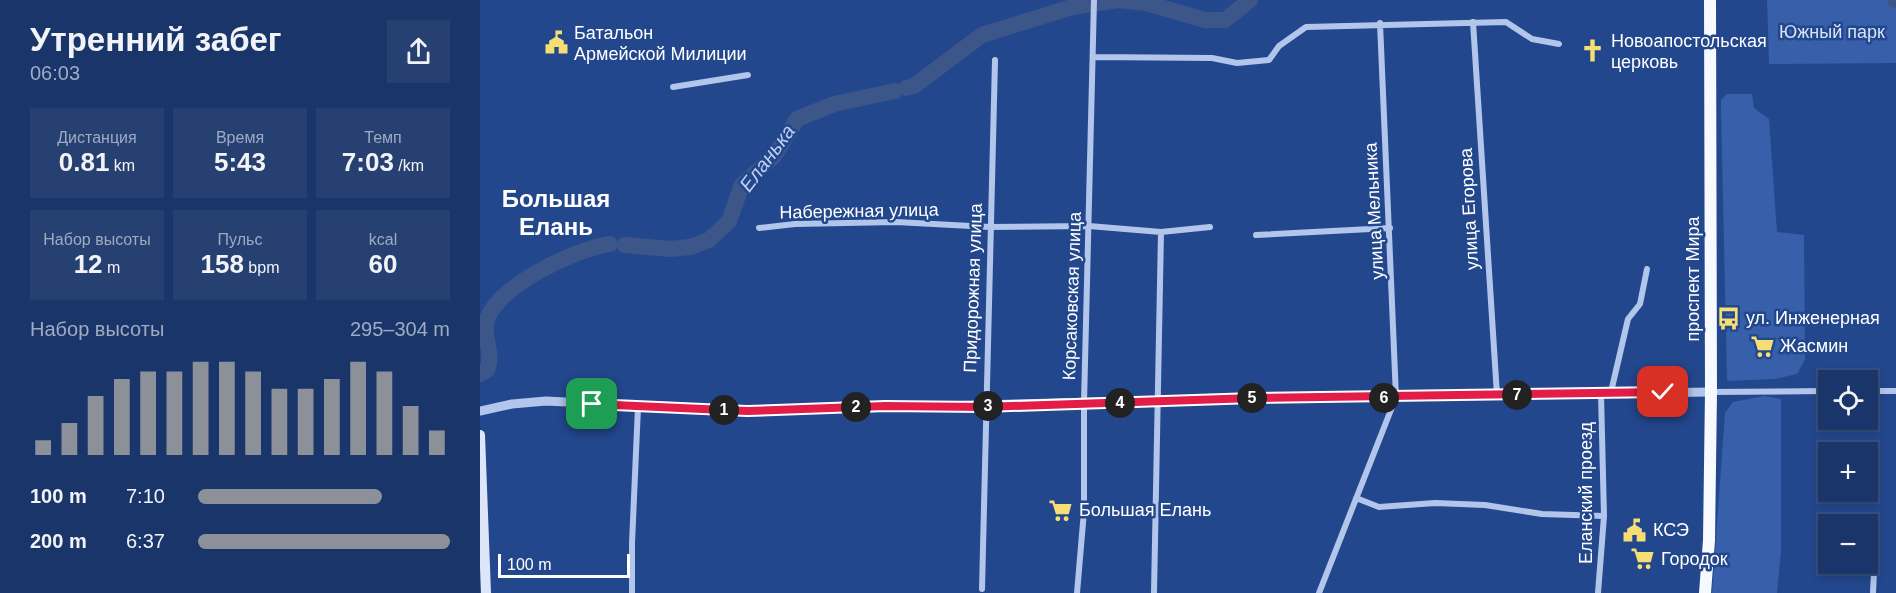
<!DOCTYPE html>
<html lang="ru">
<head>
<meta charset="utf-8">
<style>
  :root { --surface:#1a356a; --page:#274072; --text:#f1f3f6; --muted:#9fabc1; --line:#38507e; --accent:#8c9099 }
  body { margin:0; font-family:Helvetica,sans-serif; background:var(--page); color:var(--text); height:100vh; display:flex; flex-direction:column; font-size:22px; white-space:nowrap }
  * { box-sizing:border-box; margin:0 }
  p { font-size:20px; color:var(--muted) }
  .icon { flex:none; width:33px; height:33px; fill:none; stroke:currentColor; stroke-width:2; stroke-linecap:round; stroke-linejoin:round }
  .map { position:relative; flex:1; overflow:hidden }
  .side { display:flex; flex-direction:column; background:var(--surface); width:480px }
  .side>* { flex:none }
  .tools { position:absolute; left:1338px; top:370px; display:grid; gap:12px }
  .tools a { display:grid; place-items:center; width:60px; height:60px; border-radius:0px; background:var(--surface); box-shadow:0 3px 9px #0003,0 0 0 2px var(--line); font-size:30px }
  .scale { position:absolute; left:18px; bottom:15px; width:132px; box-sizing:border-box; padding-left:6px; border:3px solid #fff; border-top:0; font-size:16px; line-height:21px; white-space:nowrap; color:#fff; -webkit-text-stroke:4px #23478d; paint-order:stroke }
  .pin { position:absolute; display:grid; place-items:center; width:51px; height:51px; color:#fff; margin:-26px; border-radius:12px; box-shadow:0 3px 9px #0006 }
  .km { position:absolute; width:30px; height:30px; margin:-15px; border-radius:50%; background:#222; color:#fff; font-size:16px; line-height:30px; text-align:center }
  .round { display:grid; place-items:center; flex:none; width:63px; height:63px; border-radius:0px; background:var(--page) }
  .headline { display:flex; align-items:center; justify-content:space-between; height:102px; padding:0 30px }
  h1 { font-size:33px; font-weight:700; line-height:45px }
  .figures { display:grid; grid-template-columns:repeat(3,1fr); gap:9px; height:102px; padding:6px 30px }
  .figures div { display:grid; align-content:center; border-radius:0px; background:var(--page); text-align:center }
  .figures b { font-size:26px; font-weight:700 }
  .figures small { font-size:16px; font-weight:400 }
  .figures p { font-size:16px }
  .chart { height:168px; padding:12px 30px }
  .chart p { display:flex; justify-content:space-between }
  .chart svg { width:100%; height:108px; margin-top:6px; stroke:var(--accent); stroke-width:6 }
  ul { padding:0 30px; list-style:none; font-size:20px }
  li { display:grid; grid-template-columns:96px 72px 1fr; align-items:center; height:45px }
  li i { height:15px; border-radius:8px; background:var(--accent) }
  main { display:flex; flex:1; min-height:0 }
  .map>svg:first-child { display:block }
  .green { fill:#375faa }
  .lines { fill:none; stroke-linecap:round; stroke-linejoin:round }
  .river { stroke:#3d5689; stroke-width:16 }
  .minor { stroke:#b2c6eb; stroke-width:6 }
  .tertiary { stroke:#b2c6eb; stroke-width:9 }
  .secondary { stroke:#dde6f9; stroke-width:10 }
  .primary { stroke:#f6f9fe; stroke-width:12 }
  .route-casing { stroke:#fff; stroke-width:12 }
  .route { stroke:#e11d48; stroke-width:8 }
  .labels { text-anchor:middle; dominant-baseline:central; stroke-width:5; stroke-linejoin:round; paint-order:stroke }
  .park-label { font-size:18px; fill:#d6e2f8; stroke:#23478d }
  .poi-label { font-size:18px; fill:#fff; stroke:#23478d; text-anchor:start }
  .street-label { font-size:18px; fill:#fff; stroke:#23478d }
  .water-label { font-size:20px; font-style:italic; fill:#bed0f2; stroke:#23478d }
  .district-label { font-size:24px; font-weight:bold; fill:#fff; stroke:#23478d }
</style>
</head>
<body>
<main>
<section class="side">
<div class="headline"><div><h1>Утренний забег</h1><p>06:03</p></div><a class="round"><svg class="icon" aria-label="share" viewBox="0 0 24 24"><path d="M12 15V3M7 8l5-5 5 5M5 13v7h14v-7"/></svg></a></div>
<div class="figures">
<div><p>Дистанция</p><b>0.81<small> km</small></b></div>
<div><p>Время</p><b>5:43</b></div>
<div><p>Темп</p><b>7:03<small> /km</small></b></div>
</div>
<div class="figures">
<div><p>Набор высоты</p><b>12<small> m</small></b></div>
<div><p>Пульс</p><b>158<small> bpm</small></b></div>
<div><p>kcal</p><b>60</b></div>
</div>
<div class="chart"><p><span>Набор высоты</span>295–304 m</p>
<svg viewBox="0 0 160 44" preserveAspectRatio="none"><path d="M5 44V38M15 44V31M25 44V20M35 44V13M45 44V10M55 44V10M65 44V6M75 44V6M85 44V10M95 44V17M105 44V17M115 44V13M125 44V6M135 44V10M145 44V24M155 44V34"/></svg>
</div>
<ul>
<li><b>100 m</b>7:10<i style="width:73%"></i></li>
<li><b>200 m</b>6:37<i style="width:100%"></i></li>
</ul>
</section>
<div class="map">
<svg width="1416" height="593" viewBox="0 0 1416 593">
  <rect width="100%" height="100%" fill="#23478d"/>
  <path class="green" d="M1287 0H1416V63L1289 64Z
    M1247 94H1272L1274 108 1289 119 1297 232 1324 235 1325 359 1317 374 1295 379 1247 381 1241 108V100Z
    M1284 396 1301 399V550L1297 593H1232L1245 413 1253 402Z"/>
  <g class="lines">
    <path class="river" d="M1415 0H1416
      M426 88 434 86 502 35 592 7 638 0 666 3 725 20H745L770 0
      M145 245 190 249 210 247 229 240 249 221 262 185 294 156 317 119 354 104 415 91
      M0 374 7 370C14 354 4 341 6 325 10 288 98 248 130 244"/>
    <path class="minor" d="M993 22 1017 395
      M614 57 732 58 757 63 789 60 799 46 826 27 1026 22 1052 39 1079 44
      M193 87 268 75
      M279 228 315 224 416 222 510 227 609 226 681 232 730 227
      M776 235 910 228
      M1388 391H1416
      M1131 392 1148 319 1160 304 1167 269
      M1231 392 1348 391
      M876 498 899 507 955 503 1005 505 1062 514 1124 516
      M502 589 515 60
      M152 593V543L158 407
      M597 593 604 511V403L614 0
      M674 593 681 232
      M839 593 916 397 900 23
      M1118 593 1124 516 1121 394
      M1393 593 1395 550"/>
    <path class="tertiary" d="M0 411 32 404 66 401 267 411 774 398 1231 392"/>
    <path class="secondary" d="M0 435 6 593"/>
    <path class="primary" d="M1225 593 1229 540 1231 392 1230 0"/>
  </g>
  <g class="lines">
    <defs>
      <path id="route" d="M112 404 267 411 405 406 504 407 774 398 1183 392"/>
    </defs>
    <use href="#route" class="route-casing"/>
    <use href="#route" class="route"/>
  </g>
  <defs>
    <symbol id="civic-bare" viewBox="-9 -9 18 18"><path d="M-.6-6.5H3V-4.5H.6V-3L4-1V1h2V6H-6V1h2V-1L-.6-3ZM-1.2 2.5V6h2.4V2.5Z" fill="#f6dd74" stroke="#23478d" stroke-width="2.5" paint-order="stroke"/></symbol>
    <symbol id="church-bare" viewBox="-9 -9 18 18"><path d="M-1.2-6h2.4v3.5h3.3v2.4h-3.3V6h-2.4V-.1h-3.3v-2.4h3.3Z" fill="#f6dd74" stroke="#23478d" stroke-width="2.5" paint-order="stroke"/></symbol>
    <symbol id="bus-bare" viewBox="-9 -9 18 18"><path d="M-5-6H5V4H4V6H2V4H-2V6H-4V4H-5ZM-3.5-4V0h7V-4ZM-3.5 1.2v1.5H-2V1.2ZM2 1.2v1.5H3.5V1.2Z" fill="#f6dd74" stroke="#23478d" stroke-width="2.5" paint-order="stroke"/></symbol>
    <symbol id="supermarket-bare" viewBox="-9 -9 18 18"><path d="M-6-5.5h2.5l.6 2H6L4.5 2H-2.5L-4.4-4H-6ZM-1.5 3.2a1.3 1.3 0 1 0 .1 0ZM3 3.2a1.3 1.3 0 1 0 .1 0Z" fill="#f6dd74" stroke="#23478d" stroke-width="2.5" paint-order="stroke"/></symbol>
  </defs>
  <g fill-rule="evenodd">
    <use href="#civic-bare" x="60" y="26" width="33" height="33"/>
    <use href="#church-bare" x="1096" y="34" width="33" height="33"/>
    <use href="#bus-bare" x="1232" y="302" width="33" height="33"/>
    <use href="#supermarket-bare" x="1266" y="330" width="33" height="33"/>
    <use href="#supermarket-bare" x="564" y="494" width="33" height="33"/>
    <use href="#civic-bare" x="1138" y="514" width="33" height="33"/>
    <use href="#supermarket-bare" x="1146" y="542" width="33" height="33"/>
  </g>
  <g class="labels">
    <g class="park-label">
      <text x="1352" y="32">Южный парк</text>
    </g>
    <g class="poi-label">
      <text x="94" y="33">Батальон<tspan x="94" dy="21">Армейской Милиции</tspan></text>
      <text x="1131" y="41">Новоапостольская<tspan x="1131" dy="21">церковь</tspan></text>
      <text x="1266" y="318">ул. Инженерная</text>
      <text x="1300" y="346">Жасмин</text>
      <text x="599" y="510">Большая Елань</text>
      <text x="1173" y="530">КСЭ</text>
      <text x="1181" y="559">Городок</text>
    </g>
    <g class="street-label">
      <text transform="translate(989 209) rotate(-93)">улица Егорова</text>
      <text transform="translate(379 211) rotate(-1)">Набережная улица</text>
      <text transform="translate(894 211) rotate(-93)">улица Мельника</text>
      <text transform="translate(1213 279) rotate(-90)">проспект Мира</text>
      <text transform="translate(493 288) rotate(-88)">Придорожная улица</text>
      <text transform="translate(592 296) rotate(-88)">Корсаковская улица</text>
      <text transform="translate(1106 493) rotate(-90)">Еланский проезд</text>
    </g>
    <g class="water-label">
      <text transform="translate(287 158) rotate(-53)">Еланька</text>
    </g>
    <g class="district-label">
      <text x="76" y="198">Большая<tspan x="76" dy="28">Елань</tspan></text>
    </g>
  </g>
</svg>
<div class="tools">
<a><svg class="icon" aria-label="locate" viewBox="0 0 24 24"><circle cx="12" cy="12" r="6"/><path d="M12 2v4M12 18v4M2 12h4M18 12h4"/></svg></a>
<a>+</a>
<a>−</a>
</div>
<div class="scale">100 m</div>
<div class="pin" style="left:112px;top:404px;background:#1e9e55"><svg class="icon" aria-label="arrive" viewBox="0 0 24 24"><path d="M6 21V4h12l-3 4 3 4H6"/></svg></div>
<div class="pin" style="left:1183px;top:392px;background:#d93025"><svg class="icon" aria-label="check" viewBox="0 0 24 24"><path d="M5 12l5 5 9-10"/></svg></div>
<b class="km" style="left:244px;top:410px">1</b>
<b class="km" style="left:376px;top:407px">2</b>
<b class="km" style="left:508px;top:406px">3</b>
<b class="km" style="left:640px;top:403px">4</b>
<b class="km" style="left:772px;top:398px">5</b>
<b class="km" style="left:904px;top:398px">6</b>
<b class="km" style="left:1037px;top:395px">7</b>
</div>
</main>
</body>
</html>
